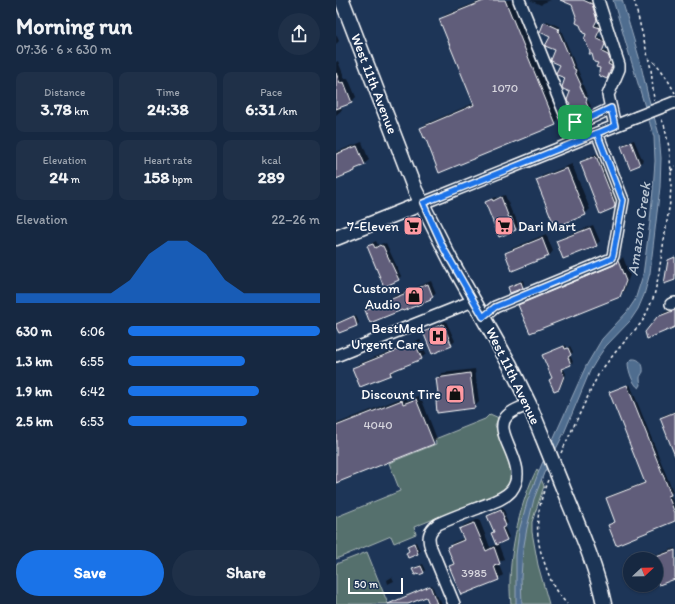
<!DOCTYPE html>
<html lang="en">
<head>
<meta charset="utf-8">
<style>
  :root { --surface:#162841; --page:#1f3048; --text:#f1f3f6; --muted:#9ea6b1; --line:#35445a; --accent:#1a73e8 }
  body { margin:0; font-family:Itim,sans-serif; background:var(--page); color:var(--text); height:100vh; display:flex; flex-direction:column; font-size:15px; white-space:nowrap }
  * { box-sizing:border-box; margin:0 }
  p { font-size:13px; color:var(--muted) }
  .icon { flex:none; width:22px; height:22px; fill:none; stroke:currentColor; stroke-width:2; stroke-linecap:round; stroke-linejoin:round }
  .map { position:relative; flex:1; overflow:hidden }
  .details { display:flex; flex-direction:column; background:var(--surface); width:336px }
  .details>* { flex:none }
  .needle { width:26px; rotate:68deg }
  .buttons { position:absolute; left:287px; top:552px; display:grid; gap:8px }
  .buttons a { display:grid; place-items:center; width:40px; height:40px; border-radius:50%; background:var(--surface); box-shadow:0 1px 3px #0004,0 0 0 1px var(--line); font-size:20px }
  .scale { position:absolute; left:12px; bottom:10px; width:55px; box-sizing:border-box; padding-left:4px; border:2px solid #fff; border-top:0; font-size:11px; line-height:14px; white-space:nowrap; color:#fff; -webkit-text-stroke:3px #1d3557; paint-order:stroke }
  .pin { position:absolute; display:grid; place-items:center; width:34px; height:34px; color:#fff; margin:-17px; border-radius:8px; box-shadow:0 2px 6px #0006 }
  .round { display:grid; place-items:center; flex:none; width:42px; height:42px; border-radius:21px; background:var(--page) }
  .overview { display:flex; align-items:center; justify-content:space-between; height:68px; padding:0 16px }
  h1 { font-size:22px; font-weight:800; line-height:30px }
  .stats { display:grid; grid-template-columns:repeat(3,1fr); gap:6px; height:68px; padding:4px 16px }
  .stats div { display:grid; align-content:center; border-radius:8px; background:var(--page); text-align:center }
  .stats b { font-size:17px; font-weight:800 }
  .stats small { font-size:11px; font-weight:400 }
  .stats p { font-size:11px }
  .chart { height:112px; padding:8px 16px }
  .chart p { display:flex; justify-content:space-between }
  .chart svg { width:100%; height:72px; margin-top:4px; fill:var(--accent); opacity:.7 }
  .cta { display:flex; gap:8px; margin-top:auto; padding:8px 16px }
  .cta a { flex:1; height:46px; border-radius:24px; background:var(--accent); color:#fff; font-size:16px; font-weight:800; line-height:46px; text-align:center }
  .cta a+a { background:var(--page); color:var(--text) }
  ul { padding:0 16px; list-style:none; font-size:13px }
  li { display:grid; grid-template-columns:64px 48px 1fr; align-items:center; height:30px }
  li i { height:10px; border-radius:5px; background:var(--accent) }
  main { display:flex; flex:1; min-height:0 }
  .map>svg:first-child { display:block }
  .green { fill:#546f6d; stroke:#aab7b6 }
  .water { fill:#4f6d8f; stroke:#95a7bc }
  .shadow { fill:#0007 }
  .building { fill:#605d7a; stroke:#fff }
  .lines { fill:none; stroke-linecap:round; stroke-linejoin:round }
  .minor-casing { stroke:#fff; stroke-width:14 }
  .major-casing { stroke:#fff; stroke-width:17 }
  .path { stroke:#fff; stroke-width:1.5; stroke-dasharray:3 3; stroke-linecap:butt }
  .minor { stroke:#1d3557; stroke-width:11 }
  .major { stroke:#1d3557; stroke-width:14 }
  .minor-bridge-casing { stroke:#fff; stroke-width:14; stroke-linecap:butt }
  .major-bridge-casing { stroke:#fff; stroke-width:17; stroke-linecap:butt }
  .minor-bridge { stroke:#1d3557; stroke-width:11 }
  .major-bridge { stroke:#1d3557; stroke-width:14 }
  .route-casing { stroke:#fff; stroke-width:8 }
  .route { stroke:#1a73e8; stroke-width:5 }
  .labels { text-anchor:middle; dominant-baseline:central; stroke-width:3.5; stroke-linejoin:round; paint-order:stroke }
  .number-label { font-size:12px; fill:#d7d6de }
  .street-label { font-size:14px; fill:#fff; stroke:#1d3557 }
  .poi-label { font-size:14px; fill:#fff; stroke:#1d3557; text-anchor:end }
  .water-label { font-size:15px; font-style:italic; fill:#b9c5d2; stroke:#1d3557 }
</style>
</head>
<body>
<main>
<section class="details">
<div class="overview"><div><h1>Morning run</h1><p>07:36 · 6 × 630 m</p></div><a class="round"><svg class="icon" aria-label="share" viewBox="0 0 24 24"><path d="M12 15V3M7 8l5-5 5 5M5 13v7h14v-7"/></svg></a></div>
<div class="stats">
<div><p>Distance</p><b>3.78<small> km</small></b></div>
<div><p>Time</p><b>24:38</b></div>
<div><p>Pace</p><b>6:31<small> /km</small></b></div>
</div>
<div class="stats">
<div><p>Elevation</p><b>24<small> m</small></b></div>
<div><p>Heart rate</p><b>158<small> bpm</small></b></div>
<div><p>kcal</p><b>289</b></div>
</div>
<div class="chart"><p><span>Elevation</span>22–26 m</p>
<svg viewBox="0 0 160 44" preserveAspectRatio="none"><path d="M0 44V38L10 38L20 38L30 38L40 38L50 38L60 30L70 14L80 6L90 6L100 14L110 30L120 38L130 38L140 38L150 38L160 38V44z"/></svg>
</div>
<ul>
<li><b>630 m</b>6:06<i style="width:100%"></i></li>
<li><b>1.3 km</b>6:55<i style="width:61%"></i></li>
<li><b>1.9 km</b>6:42<i style="width:68%"></i></li>
<li><b>2.5 km</b>6:53<i style="width:62%"></i></li>
</ul>
<div class="cta"><a>Save</a><a>Share</a></div>
</section>
<div class="map">
<svg width="339" height="604" viewBox="0 0 339 604">
  <rect width="100%" height="100%" fill="#1d3557"/>
  <filter id="ink" filterUnits="userSpaceOnUse"><feTurbulence type="fractalNoise" baseFrequency=".025" numOctaves="2"/><feDisplacementMap in="SourceGraphic" scale="8" xChannelSelector="R" yChannelSelector="G"/><feConvolveMatrix kernelMatrix="1 2 1 2 8 2 1 2 1" color-interpolation-filters="sRGB"/></filter>
  <g filter="url(#ink)">
    <path class="green" d="M154 414 163 418 159 425 177 470C178 479 173 487 165 492L78 527 80 534 58 543 55 536 0 559V517L64 491 53 463 100 444 99 439 149 419Z
      M201 469 208 486 196 522V532L202 565 213 604H175C170 565 183 503 201 469Z
      M31 552 52 604H0V564Z"/>
    <path class="water" d="M277 0H286L303 57 312 96 323 134 325 158 324 187 314 273 308 295 302 309 294 321 270 346 263 356 254 371 228 433 208 473 198 499 191 528 187 551 185 577 186 604H180V555L183 531 191 502 205 466 224 424 250 366 266 339 291 312 299 300 307 275 314 222 317 190 319 161 318 137Z
      M296 359C304 358 308 365 307 372 306 374 304 376 304 378 304 381 305 383 305 385L303 388C297 385 292 370 292 363Z"/>
    <path class="shadow" d="M146 0H175L223 119 219 124 90 136 85 128 90 124 138 103 104 20 109 15Z
      M194 0H215L207 3 205 5Z
      M236 0H253L258 2 263 17 260 23 266 26 262 36 270 40 271 42 267 50 274 53 276 57 274 62 277 64 273 75 271 77 265 68 251 34 242 19 237 4Z
      M211 21 224 27V28L235 54 240 67 241 68 247 82 246 83 251 95 252 96 251 99 255 106 251 111 236 92 215 36 209 23Z
      M0 34 3 41 0 44Z
      M2 61 9 79 12 78 20 97 15 102 4 106 6 110 0 115V62Z
      M298 140 307 161 303 164 286 147 289 143Z
      M26 142 33 160 28 164 23 166 19 171 0 178V152Z
      M265 152 283 202 278 207 245 163 250 158Z
      M236 164 254 209 249 214 201 181 206 176Z
      M169 195 177 215 178 214 183 226 179 229 151 202 154 199 160 197V198Z
      M257 225 264 241 260 245 222 242 225 238Z
      M210 234 217 251 213 256 170 253 175 249Z
      M40 241 42 245 48 243V244L50 243 65 276 62 280 32 246 36 243Z
      M287 257 294 275 288 291 283 296 183 305 188 301 283 261Z
      M187 280 188 285 186 287H173L175 285Z
      M95 281 100 293 94 299 30 310 34 306Z
      M339 308V326L322 317 325 314Z
      M20 315 23 323 21 325 3 332 0 324 2 322Z
      M110 321 119 341 115 345 88 332 91 329Z
      M84 339 90 354 85 358 59 369 55 374 24 386 17 369 22 364Z
      M230 345 231 348 234 346 237 352 234 355 237 362 234 364 227 367 230 374 225 386 222 388 208 355 210 353Z
      M139 369 143 402 138 407 101 402 104 398 101 378 106 373Z
      M294 384 337 492 334 494 339 506V520L273 525 275 523 280 521 271 499 273 496 309 482 274 393 276 391Z
      M84 395 101 439 97 443 0 482V424L70 396 72 400Z
      M339 411V454L325 418 328 415Z
      M167 508 170 515 169 516 172 523 168 526 173 537 171 539 162 543 168 559 162 563 167 575 162 579 114 566 118 562 112 548 116 543 128 538 124 529 128 525 143 519 154 547 161 544 158 532 152 516 154 514Z
      M80 542 84 551 82 553 74 550 72 546 74 544Z
      M339 548V578L320 575V559H316L319 556Z
      M87 564 90 570 88 572 83 573 78 569 80 567Z
      M56 577 58 581 52 584 51 580Z
      M96 585 102 600 104 599 106 604H94L91 595 74 602V604H56L58 601Z"/>
    <path class="building" d="M150 0H169L220 125 103 173 89 137 88 138 84 128 138 105 103 19Z
      M224 0H247L256 4 261 20 258 26 264 28V29L260 38 268 42 269 44 266 52 272 55 274 60 272 64 276 66 271 79 264 76 263 72 264 68 260 67 262 63 258 62 256 54H253L254 52 249 40H248L250 34 247 33 244 25 240 23 241 19 236 5Z
      M208 22 223 29 222 30 233 56 238 69 240 70 239 72 245 85 244 86 249 97 251 98 250 102 253 109 252 112 245 114 235 110 233 105 234 103 232 102 231 100 234 92 227 89 226 87 229 78 221 75 220 73 224 65 215 61V60L219 50 209 46 214 37 204 32Z
      M0 73 4 83 8 82 16 103 0 109Z
      M295 142 304 165 294 169 285 146Z
      M21 146 29 165 19 169V171L0 179V154Z
      M260 156 279 204 278 208 264 214 244 162Z
      M231 168 250 215 219 227 200 180Z
      M165 197 173 218 175 217 180 230 163 237 149 202 156 199 157 201Z
      M254 228 261 246 227 259 220 241Z
      M206 238 213 256 176 271 169 253Z
      M37 244 39 248 44 245 45 246H47L63 280 48 287 31 246Z
      M339 257V280L328 284 332 260Z
      M282 261 290 281 284 297 194 333 182 305 278 265Z
      M185 282 187 288 174 293 172 287Z
      M92 284 97 297 94 299 95 300 67 311 66 310 34 323 29 310Z
      M339 310V327L311 339 309 332 321 317Z
      M18 316 21 326 3 333 0 327V324Z
      M107 324 116 346 96 354 87 332Z
      M79 343 86 359 54 372 55 375 24 387 16 368Z
      M228 346 229 349 232 348 235 355 232 357 235 365 225 369 228 376 223 389 218 391 213 380 216 378 206 355Z
      M134 373 139 408 101 413 100 401H103L100 378Z
      M291 385 335 495 332 496 339 513V521L280 545 272 525 279 522 270 498 309 483 273 392Z
      M80 399 98 444 0 483V426L66 400 67 404Z
      M339 412V456L324 418Z
      M165 510 168 518H167L170 526 166 528 171 540 160 545 155 533 158 532 151 516Z
      M138 523 150 551 158 547 164 564 158 566 163 580 125 595 113 566 118 564 111 547 128 540 123 529Z
      M78 543 82 554 72 558 70 553 73 551 71 546Z
      M339 550V579L323 585 320 578V557Z
      M85 566 88 573 83 575 82 574 79 575 76 569Z
      M94 586 101 604H93L90 597 72 604H52Z"/>
    <g class="lines">
      <defs>
        <path id="minor" d="M183 0 230 116C233 118 237 122 241 122 249 122 267 112 275 108
          M262 0 283 65V69L272 95 279 126
          M329 106 339 102
          M87 203 301 117
          M335 304 339 303
          M147 317 159 307 275 259 277 256 287 200 261 133
          M0 356 137 301
          M118 604 95 548C91 537 93 531 102 524 115 518 129 513 142 508 153 503 167 500 175 491 196 465 154 433 171 416 176 410 186 408 193 404"/>
        <path id="major" d="M6 0 79 190 115 261 174 365 193 404 206 436
          M0 238 87 203
          M225 483C241 523 259 562 268 604"/>
      </defs>
      <use href="#minor" class="minor-casing"/>
      <use href="#major" class="major-casing"/>
      <path class="path" d="M298 0 315 69 317 89 318 101
        M312 59C323 62 334 84 339 93
        M335 171 339 166
        M225 453 263 373 282 349 306 322 312 310 318 296 322 278 334 202 335 186V171L333 147 328 124 324 117
        M212 480C204 499 199 523 203 543 204 552 208 561 211 570 213 575 215 581 218 587 221 593 226 598 231 604"/>
      <use href="#minor" class="minor"/>
      <use href="#major" class="major"/>
      <defs>
        <path id="minor-bridge" d="M301 117 329 106"/>
        <path id="major-bridge" d="M206 436 225 483"/>
      </defs>
      <use href="#minor-bridge" class="minor-bridge-casing"/>
      <use href="#major-bridge" class="major-bridge-casing"/>
      <use href="#minor-bridge" class="minor-bridge"/>
      <use href="#major-bridge" class="major-bridge"/>
    </g>
  </g>
  <g class="lines" filter="url(#ink)">
    <defs>
      <path id="route" d="M239 122 244 125 250 138 261 133 286 198 287 200 277 256 275 259 159 307 147 317 108 249 87 203C151 178 215 152 279 126L275 108 249 120 239 122"/>
    </defs>
    <use href="#route" class="route-casing"/>
    <use href="#route" class="route"/>
  </g>
  <defs>
    <symbol id="supermarket-square" viewBox="-11 -11 22 22"><rect x="-9" y="-9" width="18" height="18" rx="4" fill="#ff9aa2" stroke="#1d3557"/><path d="M-6-5.5h2.5l.6 2H6L4.5 2H-2.5L-4.4-4H-6ZM-1.5 3.2a1.3 1.3 0 1 0 .1 0ZM3 3.2a1.3 1.3 0 1 0 .1 0Z" fill="#111"/></symbol>
    <symbol id="shop-square" viewBox="-11 -11 22 22"><rect x="-9" y="-9" width="18" height="18" rx="4" fill="#ff9aa2" stroke="#1d3557"/><path d="M-5-2.5h2.3a2.7 3.5 0 0 1 5.4 0H5L5.5 6h-11ZM-1.5-2.5h3a1.5 2.3 0 0 0-3 0Z" fill="#111"/></symbol>
    <symbol id="hospital-square" viewBox="-11 -11 22 22"><rect x="-9" y="-9" width="18" height="18" rx="4" fill="#ff9aa2" stroke="#1d3557"/><path d="M-5-5h3v3.5h4V-5h3V5h-3V1.5h-4V5h-3Z" fill="#111"/></symbol>
  </defs>
  <g fill-rule="evenodd">
    <use href="#supermarket-square" x="66" y="215" width="22" height="22"/>
    <use href="#supermarket-square" x="157" y="215" width="22" height="22"/>
    <use href="#shop-square" x="67" y="285" width="22" height="22"/>
    <use href="#hospital-square" x="91" y="325" width="22" height="22"/>
    <use href="#shop-square" x="108" y="383" width="22" height="22"/>
  </g>
  <g class="labels">
    <g class="number-label">
      <text x="169" y="88">1070</text>
      <text x="42" y="425">4040</text>
      <text x="138" y="573">3985</text>
    </g>
    <g class="street-label">
      <text transform="translate(38 84) rotate(69)">West 11th Avenue</text>
      <text transform="translate(177 376) rotate(64)">West 11th Avenue</text>
    </g>
    <g class="poi-label">
      <text x="63" y="226">7-Eleven</text>
      <text x="182" y="226" text-anchor="start">Dari Mart</text>
      <text x="64" y="288">Custom<tspan x="64" dy="16">Audio</tspan></text>
      <text x="88" y="328">BestMed<tspan x="88" dy="16">Urgent Care</tspan></text>
      <text x="105" y="394">Discount Tire</text>
    </g>
    <g class="water-label">
      <text transform="translate(303 229) rotate(-82)">Amazon Creek</text>
    </g>
  </g>
</svg>
<div class="buttons">
<a><svg class="needle" viewBox="-14 -14 28 28"><path d="M0-13l5 13h-10z" fill="#e53935"/><path d="M0 13l5-13h-10z" fill="#9ea6b1"/></svg></a>
</div>
<div class="scale">50 m</div>
<div class="pin" style="left:239px;top:122px;background:#1e9e55"><svg class="icon" aria-label="arrive" viewBox="0 0 24 24"><path d="M6 21V4h12l-3 4 3 4H6"/></svg></div>
</div>
</main>
</body>
</html>
